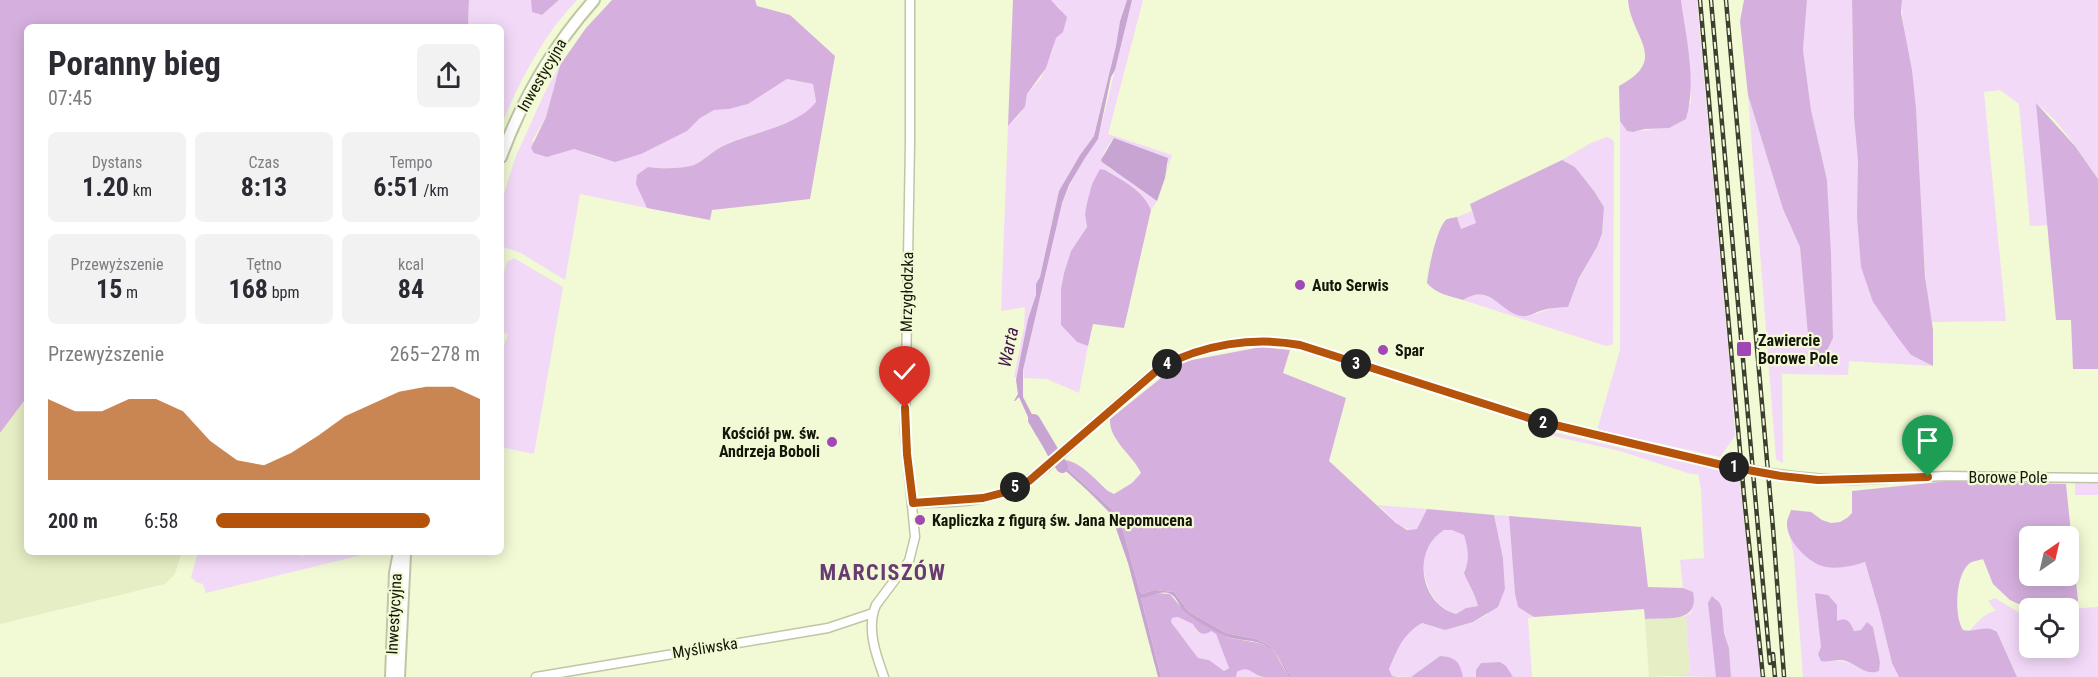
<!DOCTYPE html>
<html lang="pl">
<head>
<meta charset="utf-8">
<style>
  :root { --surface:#fff; --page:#f2f2f3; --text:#2b2b33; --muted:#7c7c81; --accent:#b45309 }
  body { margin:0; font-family:"Roboto Condensed",sans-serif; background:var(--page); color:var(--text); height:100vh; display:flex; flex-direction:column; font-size:22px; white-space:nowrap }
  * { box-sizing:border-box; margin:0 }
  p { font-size:20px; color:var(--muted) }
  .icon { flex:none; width:33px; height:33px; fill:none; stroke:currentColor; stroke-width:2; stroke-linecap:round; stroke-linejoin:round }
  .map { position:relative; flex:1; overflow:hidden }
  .panel { position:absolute; left:24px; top:24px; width:480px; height:531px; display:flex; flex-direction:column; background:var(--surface); border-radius:9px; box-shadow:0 3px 15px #0003 }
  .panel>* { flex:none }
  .needle { width:39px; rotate:34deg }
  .controls { position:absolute; left:2019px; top:526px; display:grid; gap:12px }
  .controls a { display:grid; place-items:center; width:60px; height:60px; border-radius:9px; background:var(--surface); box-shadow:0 3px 15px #0003; font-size:30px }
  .pin { position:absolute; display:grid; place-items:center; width:51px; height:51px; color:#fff; margin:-62px -26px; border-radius:50% 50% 50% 0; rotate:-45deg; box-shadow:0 0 6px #0007 }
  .pin .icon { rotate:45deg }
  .km { position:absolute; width:30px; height:30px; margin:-15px; border-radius:50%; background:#222; color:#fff; font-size:16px; line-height:30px; text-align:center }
  .round { display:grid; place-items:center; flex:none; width:63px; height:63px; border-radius:9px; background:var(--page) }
  .head { display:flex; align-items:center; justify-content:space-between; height:102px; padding:0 24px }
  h1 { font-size:33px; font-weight:700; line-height:45px }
  .metrics { display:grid; grid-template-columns:repeat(3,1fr); gap:9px; height:102px; padding:6px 24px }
  .metrics div { display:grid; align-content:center; border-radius:9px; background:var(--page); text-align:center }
  .metrics b { font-size:26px; font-weight:700 }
  .metrics small { font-size:16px; font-weight:400 }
  .metrics p { font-size:16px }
  .chart { height:168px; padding:12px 24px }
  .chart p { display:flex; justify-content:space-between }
  .chart svg { width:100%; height:108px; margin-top:6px; fill:var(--accent); opacity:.7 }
  ul { padding:0 24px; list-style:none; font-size:20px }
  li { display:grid; grid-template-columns:96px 72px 1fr; align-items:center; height:45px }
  li i { height:15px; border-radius:8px; background:var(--accent) }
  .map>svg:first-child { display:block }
  .built { fill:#e5eec4 }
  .green { fill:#f2d9f8; fill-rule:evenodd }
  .forest { fill:#d5b0de; fill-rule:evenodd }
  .water { fill:#c8a4d2 }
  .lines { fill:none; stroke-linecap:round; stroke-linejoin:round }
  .river { stroke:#c8a4d2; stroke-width:12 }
  .minor-casing { stroke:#bfc6a4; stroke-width:11 }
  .major-casing { stroke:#bfc6a4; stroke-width:14 }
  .minor { stroke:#fff; stroke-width:8 }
  .major { stroke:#fff; stroke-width:10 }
  .rail-casing { stroke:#3c3f2f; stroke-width:4.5 }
  .rail { stroke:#f1f9d5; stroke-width:2; stroke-dasharray:7; stroke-linecap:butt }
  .minor-bridge-casing { stroke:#bfc6a4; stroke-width:11; stroke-linecap:butt }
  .minor-bridge { stroke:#fff; stroke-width:8 }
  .route-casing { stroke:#fff; stroke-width:12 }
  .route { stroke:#b45309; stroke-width:8 }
  .poi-dot { fill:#a049b6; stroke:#f1f9d5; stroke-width:2 }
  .labels { text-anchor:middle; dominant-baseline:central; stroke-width:4.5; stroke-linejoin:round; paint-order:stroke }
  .street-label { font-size:16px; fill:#14160a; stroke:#f1f9d5 }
  .poi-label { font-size:16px; font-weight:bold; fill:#14160a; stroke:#f1f9d5; text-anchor:start }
  .water-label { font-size:18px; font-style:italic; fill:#41144c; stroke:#f1f9d5 }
  .district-label { font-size:22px; font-weight:bold; letter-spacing:1.5px; fill:#683c73; stroke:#f1f9d5 }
</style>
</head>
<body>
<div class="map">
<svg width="2098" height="677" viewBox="0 0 2098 677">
  <rect width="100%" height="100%" fill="#f1f9d5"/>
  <path class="built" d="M27 397V552H182L175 574 165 584 0 624V433Z
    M1686 616 1690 675 1649 677 1645 619Z"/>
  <path class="green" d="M469 0H531L532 12 542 15 559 0H577C543 35 519 82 501 126V27H468Z
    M1051 0H1127L1120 20 1116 46 1094 136 1080 155 1059 191 1040 277C1036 283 1038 289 1036 296 1028 323 1023 350 1017 377H1014L1024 327 1025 307 1001 311 1008 126 1019 115 1025 107 1027 94 1041 78 1053 49 1061 9Z
    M1132 0H1143L1108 134 1172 155 1165 178 1169 162 1112 140 1103 154 1109 168 1126 177 1157 201 1151 210C1143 190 1122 180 1105 170L1092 184 1085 214 1087 227 1071 251 1064 273 1061 289V325L1077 342 1088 346 1079 393 1047 379 1024 378 1023 370 1060 208C1066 191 1075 175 1084 160 1089 151 1095 145 1099 135Z
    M1681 0H1697L1732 391 1735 436 1720 457 1599 430 1598 427 1620 350V121L1627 131C1638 133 1655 127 1669 128L1691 103 1689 55Z
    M1807 0H1852L1854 117 1873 302 1911 355 1933 366 1849 361 1848 375 1782 374 1783 463 1776 459 1748 95 1783 209 1800 247 1809 346 1833 337 1827 180 1811 110 1803 50Z
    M1902 0H2098V179C2080 153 2062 123 2037 104L2048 225 2030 226 2019 104 2000 90 1984 92 2006 321 1931 322C1921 252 1921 181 1916 110 1914 74 1901 35 1902 0Z
    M560 65 546 117 532 141 561 152 574 149 600 158 664 142 687 131 700 117 714 110 729 109 748 104 787 79 813 84 816 103C795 128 749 132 721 147 712 152 703 161 694 165 681 169 661 169 648 167L643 198 647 208 580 194 565 280 521 253 501 246V203L516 156 545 92Z
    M1607 137 1613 140 1614 143 1613 344 1606 346 1463 300 1472 295H1484L1529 316 1556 307H1568L1579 279 1597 247 1602 235 1604 207 1594 191 1575 167 1562 160 1591 143Z
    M1472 211 1476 223 1461 229 1457 217Z
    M514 258 563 287 534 454 501 447V355L508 334 501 332V283L507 262Z
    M1544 430 1739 475 1761 677H1731L1729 648 1724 633 1722 608 1715 597 1716 677 1671 676 1690 674 1686 616 1692 612 1693 592 1683 588 1680 560 1704 558 1701 489 1698 474H1691L1620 451 1545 434Z
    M2075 482 2098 483V495H2075Z
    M1377 505 1427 509 1417 529C1396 531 1393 515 1377 505Z
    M1494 515 1509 516 1515 594 1518 607 1534 617 1528 618 1532 677H1513L1500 662 1481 663 1476 670V677H1463C1460 662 1456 657 1440 656L1411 677 1392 676 1389 669C1398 649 1402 635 1422 623L1445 630 1473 622 1487 615 1505 589 1503 558Z
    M1452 529 1464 535C1468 549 1470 560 1464 573 1468 585 1475 593 1478 606L1466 608 1456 614C1417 603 1410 530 1452 529Z
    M1790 535 1797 547 1810 559 1821 566 1859 564 1865 562 1879 610 1892 663 1899 677H1803L1794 557ZM1867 622 1873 627 1880 662 1867 672C1853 664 1844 658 1827 662L1818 654 1821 647 1853 631 1861 630Z
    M198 552H292L303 556 318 552H374L206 593 203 584 196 582 191 577Z
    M1995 598 2018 612H2029L2030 648H2068V609L2098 607V677H2017L1997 632 1994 629 1969 631C1977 623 1984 613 1996 611L1988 601Z
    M1178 617 1194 624 1196 631H1211L1216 634 1229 667 1224 671 1209 660 1198 658 1171 622 1172 618Z
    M1241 669H1249L1261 677H1236L1237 672Z"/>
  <path class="forest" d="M0 0H469L468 27H27V397L0 433Z
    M531 0H559L542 15 532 12Z
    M612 0H755L757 6 790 15 835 56 810 199 712 210 710 220 647 208 636 184 637 175 648 167C661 169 681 169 694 165 703 161 712 152 721 147 749 132 796 128 816 102L813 84 787 79 748 104 729 109 714 110 700 118 687 131 641 154 615 162 574 149 547 157 534 153 531 148 546 117 560 65 586 28Z
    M1013 0H1051L1067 17 1063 32 1056 38 1046 68 1027 94 1025 107 1008 126Z
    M1628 0H1681C1686 38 1697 81 1686 119L1669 128 1645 129 1633 132 1627 131 1620 121 1619 86C1670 59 1631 38 1628 0Z
    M1744 0H1807L1803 50 1811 110 1827 180 1831 254 1833 338 1819 367 1809 346 1800 247 1783 209 1748 95 1740 21Z
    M1852 0H1902L1901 13 1912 70 1916 108 1925 276 1933 330V366L1911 355 1898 338 1873 302 1861 267 1857 217 1858 161 1854 117Z
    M2036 103 2075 146 2098 179V369H2073L2071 320H2056Z
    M1562 160 1575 167 1594 191 1604 207 1602 234 1597 247 1579 278 1568 307C1559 307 1549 308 1540 311 1534 313 1529 317 1522 316 1500 313 1491 282 1463 300 1450 296 1436 294 1427 283 1428 271 1437 226 1447 219 1448 219 1456 217 1457 217L1461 229 1476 223 1470 204Z
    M1100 169 1105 170C1122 180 1143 190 1151 210L1124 328 1093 324 1088 346 1077 342 1061 325V289L1064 273 1071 251 1087 227 1085 214 1087 203 1092 184Z
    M1261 347 1290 350 1283 373 1346 398 1329 461 1396 523 1407 530 1417 529 1427 509 1494 515 1503 558 1505 589 1498 607 1473 622 1445 630 1422 623C1402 635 1398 649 1389 669L1392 676 1398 677H1291L1282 661 1270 646 1256 639 1226 633 1189 612 1174 592 1154 590 1142 594 1140 592 1122 527 1116 513 1060 462 1062 459C1083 463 1093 478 1108 491L1114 494 1132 483 1141 473C1133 455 1109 441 1110 419L1171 370 1187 361ZM1444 530H1452L1464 535C1468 549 1470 560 1464 573 1468 584 1475 593 1478 606L1466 608 1456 614C1420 604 1411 550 1444 530Z
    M1949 481 2066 484 2078 601 2025 607 2010 600 1993 584 1983 559C1980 560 1973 561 1970 563 1955 574 1954 617 1963 630 1975 633 1987 624 1997 632L2017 677H1899L1892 663 1879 610 1865 562C1854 566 1834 570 1822 566 1807 561 1786 540 1787 523 1787 519 1790 514 1791 510L1811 512 1822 520 1831 523 1840 522 1847 518 1852 513V491ZM2030 537H2068V576H2030Z
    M1509 516 1641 527 1648 587 1683 588 1693 592C1700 624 1667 617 1645 619L1644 609 1534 617 1518 607 1515 594Z
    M1156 593 1170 594 1181 607 1221 634 1230 638 1259 643 1269 647 1275 653 1289 677C1281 677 1272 677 1264 677 1253 676 1249 664 1237 672L1236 677H1161L1141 598ZM1178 617 1193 624C1197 632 1203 637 1211 631L1216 634 1229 668 1224 671 1209 660 1198 658 1171 622 1172 618Z
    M1815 593 1828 595 1837 605V621C1847 617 1850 621 1854 631L1861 630 1867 622 1873 627 1880 662 1879 671C1865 676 1858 665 1846 661 1837 658 1830 663 1821 661L1818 654 1821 647Z
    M1712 596 1719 602 1722 608 1724 633 1729 648 1731 677H1716L1708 603Z
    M1440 656C1456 657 1460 662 1463 677H1411Z
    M1500 662 1506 666 1513 677H1476V670L1481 663Z"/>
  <path class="water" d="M1127 0H1132L1115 70 1111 77 1098 139 1085 158 1069 185 1062 203 1023 370V397L1038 426 1044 431 1036 435 1019 397 1015 401H1014L1018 394 1016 380 1028 319 1036 295V284L1040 277 1059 191 1080 155 1094 136 1116 46 1120 21Z
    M1114 138 1168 158 1165 178 1157 201 1102 162 1101 160Z
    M1047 436 1056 450 1048 456 1040 440Z
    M1060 462 1116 513 1122 527 1140 592 1142 594 1154 590 1174 592 1189 612 1226 633 1256 639 1270 646 1282 661 1291 677H1289C1283 667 1278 653 1268 647 1255 638 1237 642 1223 635 1212 630 1191 618 1183 610 1178 604 1176 595 1168 593 1158 591 1150 597 1141 598L1161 677H1158L1128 563 1111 514 1088 491 1058 464Z"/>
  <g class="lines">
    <path class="river" d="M1034 420 1062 467"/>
    <defs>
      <path id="minor" d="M1857 480 1946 476 2098 478
        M913 503C943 503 975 503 1004 492 1033 482 1055 460 1078 439 1105 415 1132 390 1161 367 1202 345 1253 336 1300 345L1538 421 1704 461
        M536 677 828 628 873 613
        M884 677C876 655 866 628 876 605L909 561 915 537 905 432 910 143V0"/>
      <path id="major" d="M501 157C522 100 553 46 594 0
        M391 677 395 573 399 552
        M399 677 405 554"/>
    </defs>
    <use href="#minor" class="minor-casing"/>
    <use href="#major" class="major-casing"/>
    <use href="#minor" class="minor"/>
    <use href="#major" class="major"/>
    <defs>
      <path id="rail" d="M1700 0 1744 496 1763 677
        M1711 0 1770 663
        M1726 0 1773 528 1784 676
        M1773 654 1775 677"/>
    </defs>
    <use href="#rail" class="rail-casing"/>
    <use href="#rail" class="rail"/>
    <defs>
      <path id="minor-bridge" d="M1704 461C1755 472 1805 480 1857 480"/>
    </defs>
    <use href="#minor-bridge" class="minor-bridge-casing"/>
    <use href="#minor-bridge" class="minor-bridge"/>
  </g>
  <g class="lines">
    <defs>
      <path id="route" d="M905 408 907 454 913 503 983 498 1006 492 1029 481 1161 367C1202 345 1253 336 1300 345L1538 421 1726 466 1781 476 1818 480 1928 477"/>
    </defs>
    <use href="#route" class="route-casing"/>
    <use href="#route" class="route"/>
  </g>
  <g class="poi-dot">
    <circle cx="1300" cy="285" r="6"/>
    <rect x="1736" y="341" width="16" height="16" rx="3"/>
    <circle cx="1383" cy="350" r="6"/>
    <circle cx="832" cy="442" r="6"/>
    <circle cx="920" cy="520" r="6"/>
  </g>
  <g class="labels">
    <g class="street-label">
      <text transform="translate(542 75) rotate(-60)">Inwestycyjna</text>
      <text transform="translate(907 292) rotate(-89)">Mrzygłodzka</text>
      <text x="2008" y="477">Borowe Pole</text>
      <text transform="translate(394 614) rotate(-87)">Inwestycyjna</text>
      <text transform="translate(705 648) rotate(-9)">Myśliwska</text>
    </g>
    <g class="poi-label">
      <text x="1312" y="285">Auto Serwis</text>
      <text x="1758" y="340">Zawiercie<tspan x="1758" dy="18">Borowe Pole</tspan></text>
      <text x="1395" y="350">Spar</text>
      <text x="820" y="433" text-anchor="end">Kościół pw. św.<tspan x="820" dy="18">Andrzeja Boboli</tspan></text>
      <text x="932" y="520">Kapliczka z figurą św. Jana Nepomucena</text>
    </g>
    <g class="water-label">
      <text transform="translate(1008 347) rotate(-78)">Warta</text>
    </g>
    <g class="district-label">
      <text x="883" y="572">MARCISZÓW</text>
    </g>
  </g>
</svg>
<div class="controls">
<a><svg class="needle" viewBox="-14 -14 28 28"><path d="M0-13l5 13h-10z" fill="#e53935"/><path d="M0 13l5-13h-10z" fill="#7c7c81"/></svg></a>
<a><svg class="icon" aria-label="locate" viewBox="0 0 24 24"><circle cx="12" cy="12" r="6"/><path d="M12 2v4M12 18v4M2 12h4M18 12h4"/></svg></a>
</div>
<div class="pin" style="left:1928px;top:477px;background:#1e9e55"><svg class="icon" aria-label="arrive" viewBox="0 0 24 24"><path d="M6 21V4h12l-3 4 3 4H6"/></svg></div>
<div class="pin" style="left:905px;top:408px;background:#d93025"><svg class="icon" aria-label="check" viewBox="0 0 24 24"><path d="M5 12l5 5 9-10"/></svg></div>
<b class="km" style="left:1734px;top:467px">1</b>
<b class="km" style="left:1543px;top:423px">2</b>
<b class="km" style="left:1356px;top:364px">3</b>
<b class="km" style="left:1167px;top:364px">4</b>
<b class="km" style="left:1015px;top:487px">5</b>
<section class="panel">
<div class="head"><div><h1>Poranny bieg</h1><p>07:45</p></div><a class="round"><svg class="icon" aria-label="share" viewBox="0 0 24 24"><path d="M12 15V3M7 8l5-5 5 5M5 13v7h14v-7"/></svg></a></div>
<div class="metrics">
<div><p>Dystans</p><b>1.20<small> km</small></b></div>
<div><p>Czas</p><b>8:13</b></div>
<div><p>Tempo</p><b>6:51<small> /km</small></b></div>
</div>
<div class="metrics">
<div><p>Przewyższenie</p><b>15<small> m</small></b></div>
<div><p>Tętno</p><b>168<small> bpm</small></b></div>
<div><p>kcal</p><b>84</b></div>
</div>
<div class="chart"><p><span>Przewyższenie</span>265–278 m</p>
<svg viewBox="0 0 160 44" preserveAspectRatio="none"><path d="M0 44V11L10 16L20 16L30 11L40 11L50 16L60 28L70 36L80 38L90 33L100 26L110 18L120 13L130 8L140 6L150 6L160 11V44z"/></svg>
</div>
<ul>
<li><b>200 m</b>6:58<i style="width:81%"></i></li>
</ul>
</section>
</div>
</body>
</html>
